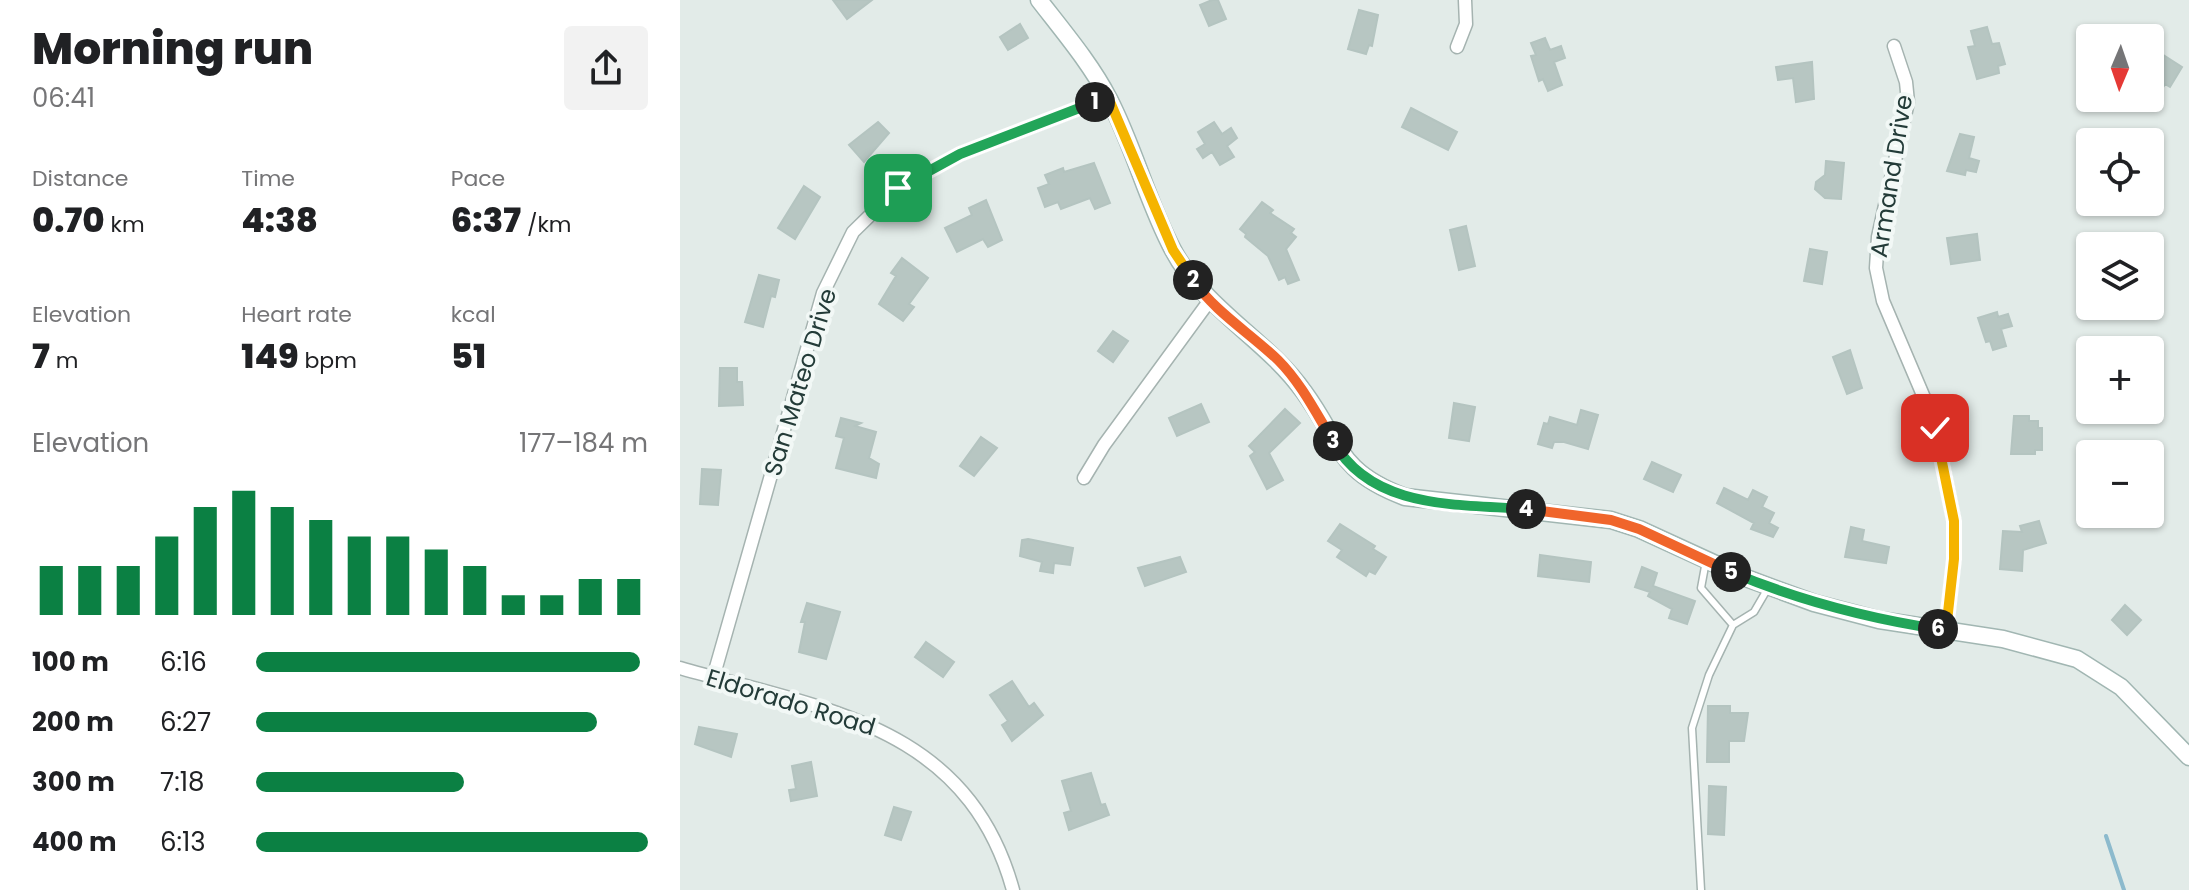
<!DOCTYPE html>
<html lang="en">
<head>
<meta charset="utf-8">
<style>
  :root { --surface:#fff; --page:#f2f2f2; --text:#202124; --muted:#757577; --accent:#0b8043 }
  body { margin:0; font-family:Poppins,sans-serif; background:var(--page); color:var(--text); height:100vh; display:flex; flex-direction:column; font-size:30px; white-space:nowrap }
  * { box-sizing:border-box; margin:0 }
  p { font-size:26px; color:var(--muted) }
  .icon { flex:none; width:44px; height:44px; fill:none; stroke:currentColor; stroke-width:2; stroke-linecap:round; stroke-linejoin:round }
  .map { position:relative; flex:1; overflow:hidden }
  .panel { display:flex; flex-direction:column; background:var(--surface); width:680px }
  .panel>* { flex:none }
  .needle { width:52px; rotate:182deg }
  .fabs { position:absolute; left:1396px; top:24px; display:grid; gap:16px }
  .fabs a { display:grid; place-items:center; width:88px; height:88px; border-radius:8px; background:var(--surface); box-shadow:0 2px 6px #0004; font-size:40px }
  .pin { position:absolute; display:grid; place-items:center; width:68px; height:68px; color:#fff; margin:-34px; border-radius:16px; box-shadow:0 4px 12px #0006 }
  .km { position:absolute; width:40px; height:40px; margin:-20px; border-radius:50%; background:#222; color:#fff; font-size:22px; line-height:40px; text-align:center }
  .round { display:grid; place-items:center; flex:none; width:84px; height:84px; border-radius:8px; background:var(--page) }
  .head { display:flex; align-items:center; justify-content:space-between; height:136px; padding:0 32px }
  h1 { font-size:44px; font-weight:800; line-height:60px }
  .stats { display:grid; grid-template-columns:repeat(3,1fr); gap:12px; height:136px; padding:8px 32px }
  .stats div { display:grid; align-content:center }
  .stats b { font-size:34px; font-weight:800 }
  .stats small { font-size:22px; font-weight:400 }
  .stats p { font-size:22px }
  .chart { height:224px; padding:16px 32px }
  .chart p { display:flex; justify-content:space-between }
  .chart svg { width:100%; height:144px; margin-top:8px; stroke:var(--accent); stroke-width:6 }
  ul { padding:0 32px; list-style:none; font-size:26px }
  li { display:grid; grid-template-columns:128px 96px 1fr; align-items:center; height:60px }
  li i { height:20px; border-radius:10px; background:var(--accent) }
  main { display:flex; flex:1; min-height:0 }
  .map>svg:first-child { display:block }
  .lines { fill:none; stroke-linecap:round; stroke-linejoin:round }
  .stream { stroke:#8cbacd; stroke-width:4 }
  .building { fill:#b7c6c2; stroke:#b4c4c0; stroke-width:2 }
  .service-casing { stroke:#a5b3b0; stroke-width:9 }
  .minor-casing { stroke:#a5b3b0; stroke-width:15 }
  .secondary-casing { stroke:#a1b6b2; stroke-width:19 }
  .service { stroke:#fff; stroke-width:6 }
  .minor { stroke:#fff; stroke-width:12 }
  .secondary { stroke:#fff; stroke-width:16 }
  .split-1-casing { stroke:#fff; stroke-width:16 }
  .split-2-casing { stroke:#fff; stroke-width:16 }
  .split-3-casing { stroke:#fff; stroke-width:16 }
  .split-4-casing { stroke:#fff; stroke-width:16 }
  .split-5-casing { stroke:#fff; stroke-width:16 }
  .split-6-casing { stroke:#fff; stroke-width:16 }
  .split-7-casing { stroke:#fff; stroke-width:16 }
  .split-1 { stroke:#22a559; stroke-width:10 }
  .split-2 { stroke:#f5b400; stroke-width:10 }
  .split-3 { stroke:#f0652b; stroke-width:10 }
  .split-4 { stroke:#22a559; stroke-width:10 }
  .split-5 { stroke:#f0652b; stroke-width:10 }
  .split-6 { stroke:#22a559; stroke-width:10 }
  .split-7 { stroke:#f5b400; stroke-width:10 }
  .labels { text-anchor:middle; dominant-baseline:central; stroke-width:8; stroke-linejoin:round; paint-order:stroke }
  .street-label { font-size:24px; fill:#233b38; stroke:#f2f8f6 }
</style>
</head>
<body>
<main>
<section class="panel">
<div class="head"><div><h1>Morning run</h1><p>06:41</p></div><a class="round"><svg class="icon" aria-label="share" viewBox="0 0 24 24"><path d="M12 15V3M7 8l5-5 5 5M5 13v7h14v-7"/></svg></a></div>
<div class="stats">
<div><p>Distance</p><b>0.70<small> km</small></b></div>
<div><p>Time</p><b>4:38</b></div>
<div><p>Pace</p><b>6:37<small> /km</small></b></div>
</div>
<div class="stats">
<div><p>Elevation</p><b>7<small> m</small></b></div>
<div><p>Heart rate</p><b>149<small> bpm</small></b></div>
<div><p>kcal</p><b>51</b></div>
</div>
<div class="chart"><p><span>Elevation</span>177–184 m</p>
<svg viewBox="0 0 160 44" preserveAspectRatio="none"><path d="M5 44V29M15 44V29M25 44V29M35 44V20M45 44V11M55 44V6M65 44V11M75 44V15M85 44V20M95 44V20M105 44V24M115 44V29M125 44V38M135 44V38M145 44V33M155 44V33"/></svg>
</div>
<ul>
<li><b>100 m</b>6:16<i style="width:98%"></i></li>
<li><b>200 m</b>6:27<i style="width:87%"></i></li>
<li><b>300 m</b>7:18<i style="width:53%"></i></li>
<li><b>400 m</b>6:13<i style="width:100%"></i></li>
</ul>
</section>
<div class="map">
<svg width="1509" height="890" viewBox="0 0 1509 890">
  <rect width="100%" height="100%" fill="#e2ebe8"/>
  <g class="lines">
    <path class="stream" d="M1426 836 1444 890"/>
  </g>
  <path class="building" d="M153 0H192L167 19Z
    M532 0H538L546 19 529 26 520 5Z
    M679 10 698 15 692 46 689 45 686 54 668 49Z
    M340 24 348 38 328 50 320 37Z
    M1307 27 1312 44 1319 43 1325 64 1318 66 1319 73 1297 79 1288 47 1295 46 1291 31Z
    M865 38 870 50 881 46 885 58 874 62 882 85 868 91 863 79 859 81 851 56 856 55 851 43Z
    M1474 49 1502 67 1490 87 1485 84 1479 94 1470 88V55Z
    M1132 62 1134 99 1116 102 1113 78 1098 80 1096 67Z
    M731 108 777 132 768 150 722 127Z
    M198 122 209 133 184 162 169 145Z
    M534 122 542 134 551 128 557 138 547 146 554 157 540 165 532 152 523 158 517 149 525 144 518 132Z
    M1280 134 1294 137 1289 158 1299 161 1296 172 1286 170 1285 175 1267 171Z
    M1146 161 1164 163 1161 199 1145 198 1135 189 1136 182 1145 175Z
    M414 163 430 203 415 209 410 198 381 209 378 202 365 207 358 188 369 184 365 175 383 168 384 172Z
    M124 186 140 197 115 239 98 228Z
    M306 200 322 240 308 247 303 239 277 252 265 228 292 215 289 208Z
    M582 202 593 210 590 213 614 229 611 233 616 237 606 249 619 280 608 284 605 277 599 280 588 256 565 237 566 234 560 229Z
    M786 226 795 266 779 270 770 230Z
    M1297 234 1300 260 1271 264 1267 238Z
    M1130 249 1147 252 1142 284 1124 281Z
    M222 258 248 278 229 304 234 307 223 321 199 304 216 276 211 273Z
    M79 275 99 280 95 297 91 296 83 327 65 322Z
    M1317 312 1318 317 1328 314 1332 326 1321 329 1326 346 1313 350 1310 341 1306 342 1298 318Z
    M433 331 448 341 433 362 418 351Z
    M1170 350 1182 388 1167 394 1153 357Z
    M40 368H57V382H62L63 405 39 406Z
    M774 403 795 407 789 441 769 438Z
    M521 404 529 422 497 436 489 418Z
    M605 409 620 423 589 453 603 480 587 489 570 456 575 452 569 446Z
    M901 410 918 415 908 449 884 442H874L872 448 858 444 864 423 868 424 870 417 897 425Z
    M1334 416H1349V421H1358V428H1362V450H1355V454H1331Z
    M161 418 181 423 175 426 196 432 189 458 199 464 196 478 156 468 164 438 156 436Z
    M301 437 317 448 294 476 280 466Z
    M972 462 1001 475 993 492 964 479Z
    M22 469 41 470 38 505 20 504Z
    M1044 488 1068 500 1073 490 1087 497 1082 507 1094 513 1089 523 1098 528 1093 537 1071 529 1074 523 1037 503Z
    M1359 521 1366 543 1343 550 1342 571 1320 569 1323 531 1342 532 1340 526Z
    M660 524 695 546 693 549 706 557 695 574 689 571 686 576 657 557 662 550 648 541Z
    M1171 527 1184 530 1182 541 1209 547 1206 563 1165 557Z
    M348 539 393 548 390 565 374 563 373 573 360 571 362 562 340 556 342 540Z
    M860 555 911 562 909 582 858 576Z
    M500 557 506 572 465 586 458 568Z
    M962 567 977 573 973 586 1015 601 1007 624 989 618 992 609 968 596 970 592 955 587Z
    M127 603 160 612 146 659 119 652 125 622H121Z
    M1445 605 1461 620 1447 635 1432 620Z
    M246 642 274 662 263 677 235 657Z
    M332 681 349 707 354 703 363 715 332 741 322 725 328 721 310 695Z
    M1028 706H1050V713H1068L1064 741H1049V762H1027Z
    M19 727 57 734 51 757 15 744Z
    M131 762 137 796 111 801 109 790 116 789 112 766Z
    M411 773 421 805 425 804 429 815 389 830 384 813 391 811 382 781Z
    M1029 786 1046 787 1044 835 1028 834Z
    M214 807 231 812 221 840 205 835Z"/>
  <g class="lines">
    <defs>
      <path id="service" d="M1026 561 1021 588 1053 625 1074 612 1088 588
        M1021 890 1012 728 1029 675 1053 625"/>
      <path id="minor" d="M1214 46 1226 82 1228 102 1198 237 1196 268 1203 301 1254 421 1274 521V559L1266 630
        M777 47 786 24 785 0
        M404 478 424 445 530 300
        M0 668C142 709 287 724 333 890
        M33 678 143 293 173 232 218 188 280 154 428 97"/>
      <path id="secondary" d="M359 0C383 31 411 64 429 99 454 147 468 204 493 250 524 309 586 339 624 392 662 444 656 471 725 497L931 520 959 529 1066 578 1134 603 1199 620 1323 639 1397 659 1441 687 1509 757"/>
    </defs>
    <use href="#service" class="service-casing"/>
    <use href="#minor" class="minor-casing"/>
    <use href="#secondary" class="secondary-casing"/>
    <use href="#service" class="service"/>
    <use href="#minor" class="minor"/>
    <use href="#secondary" class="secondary"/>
  </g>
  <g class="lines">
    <defs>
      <path id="split-1" d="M218 188 280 154 415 102"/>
      <path id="split-2" d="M415 102 428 97 493 250 513 280"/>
      <path id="split-3" d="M513 280C535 312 570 333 598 360 621 383 636 413 653 441"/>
      <path id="split-4" d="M653 441C691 510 778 504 846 509"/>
      <path id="split-5" d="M846 509 931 520 959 529 1051 572"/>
      <path id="split-6" d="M1051 572C1118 600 1186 618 1258 629"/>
      <path id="split-7" d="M1255 428 1274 521V559L1266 630 1258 629"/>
    </defs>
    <use href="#split-1" class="split-1-casing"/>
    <use href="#split-2" class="split-2-casing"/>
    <use href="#split-3" class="split-3-casing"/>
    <use href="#split-4" class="split-4-casing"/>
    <use href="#split-5" class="split-5-casing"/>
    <use href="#split-6" class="split-6-casing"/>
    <use href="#split-7" class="split-7-casing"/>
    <use href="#split-1" class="split-1"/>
    <use href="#split-2" class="split-2"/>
    <use href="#split-3" class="split-3"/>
    <use href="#split-4" class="split-4"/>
    <use href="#split-5" class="split-5"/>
    <use href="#split-6" class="split-6"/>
    <use href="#split-7" class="split-7"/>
  </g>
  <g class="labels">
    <g class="street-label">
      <text transform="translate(1211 176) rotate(-81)">Armand Drive</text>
      <text transform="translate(120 382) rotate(-73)">San Mateo Drive</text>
      <text transform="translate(111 702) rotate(17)">Eldorado Road</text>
    </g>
  </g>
</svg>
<div class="fabs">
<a><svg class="needle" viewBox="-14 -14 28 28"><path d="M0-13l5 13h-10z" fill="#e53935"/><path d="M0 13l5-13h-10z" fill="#757577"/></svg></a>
<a><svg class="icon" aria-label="locate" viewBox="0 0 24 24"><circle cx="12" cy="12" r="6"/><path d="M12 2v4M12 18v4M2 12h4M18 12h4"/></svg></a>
<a><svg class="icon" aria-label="layers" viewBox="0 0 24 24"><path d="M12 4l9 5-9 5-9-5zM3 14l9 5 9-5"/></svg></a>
<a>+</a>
<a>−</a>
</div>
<div class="pin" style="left:218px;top:188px;background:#1e9e55"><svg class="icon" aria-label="arrive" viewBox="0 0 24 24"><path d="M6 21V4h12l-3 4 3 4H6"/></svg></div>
<div class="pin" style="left:1255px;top:428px;background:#d93025"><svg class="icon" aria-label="check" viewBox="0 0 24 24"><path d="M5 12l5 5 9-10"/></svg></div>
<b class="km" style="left:415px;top:102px">1</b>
<b class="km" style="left:513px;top:280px">2</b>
<b class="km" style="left:653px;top:441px">3</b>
<b class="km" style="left:846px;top:509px">4</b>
<b class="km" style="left:1051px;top:572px">5</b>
<b class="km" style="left:1258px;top:629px">6</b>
</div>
</main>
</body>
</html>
